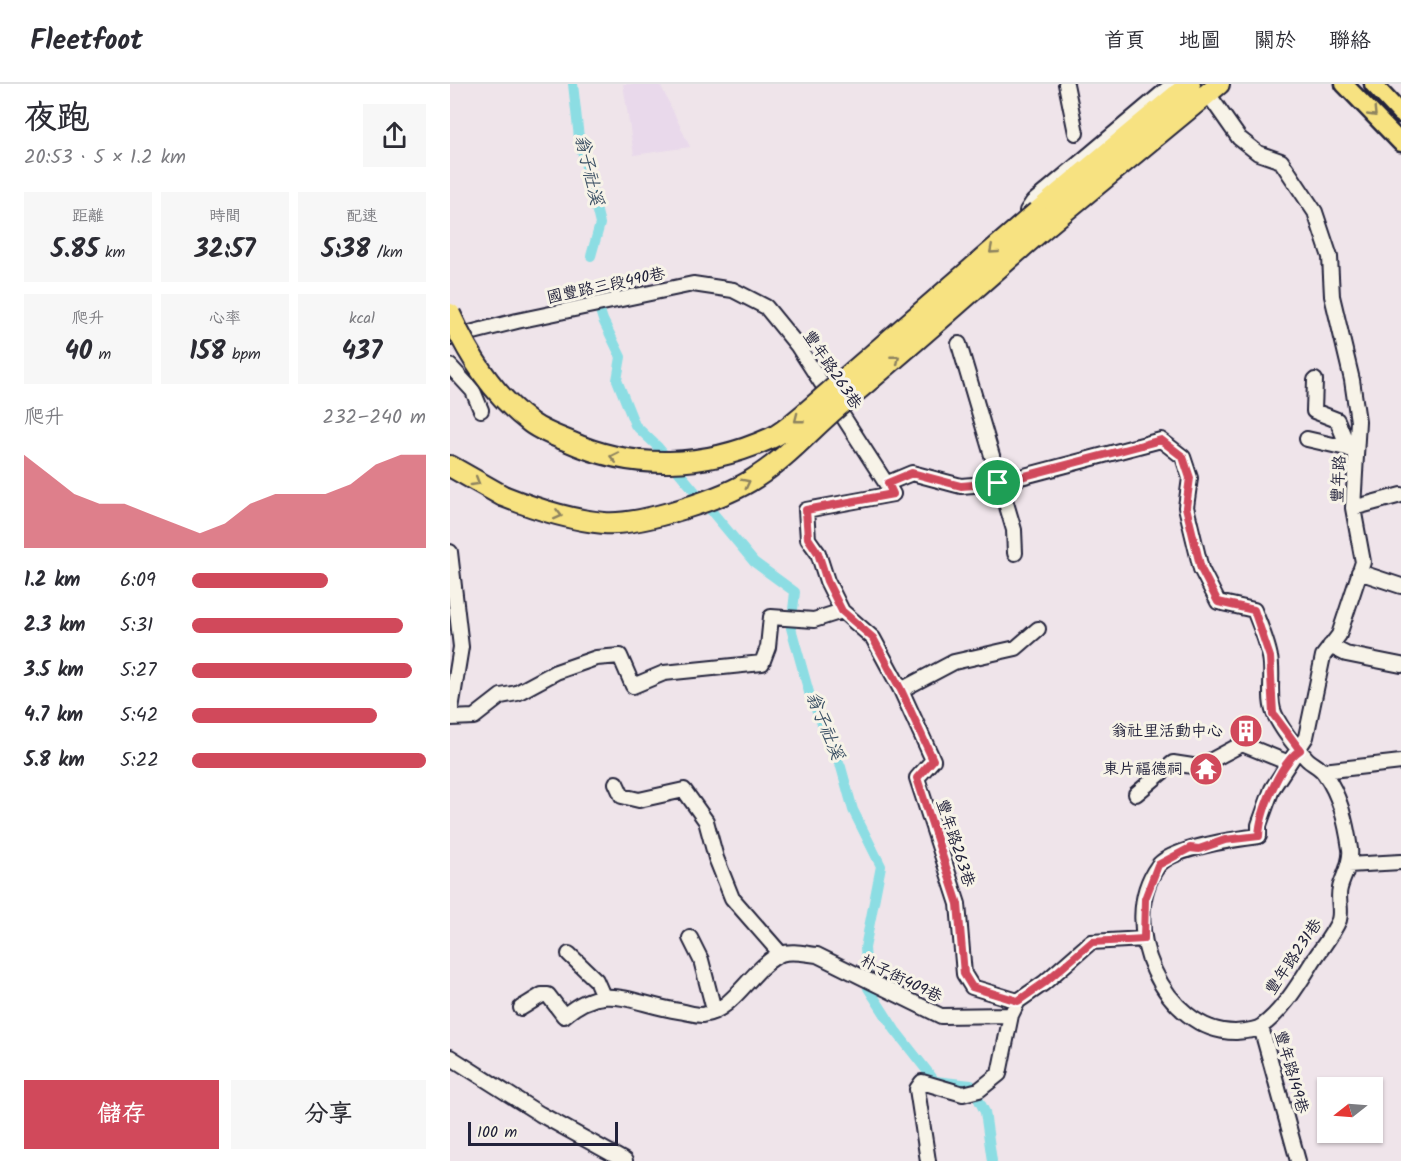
<!DOCTYPE html>
<html lang="zh-TW">
<head>
<meta charset="utf-8">
<style>
  :root { --surface:#fff; --page:#f7f7f7; --text:#2b2b33; --muted:#7c7c81; --line:#e1e1e2; --accent:#d1495b }
  body { margin:0; font-family:Kalam,"LXGW WenKai TC",sans-serif; background:var(--page); color:var(--text); height:100vh; display:flex; flex-direction:column; font-size:22px; white-space:nowrap }
  * { box-sizing:border-box; margin:0 }
  p { font-size:20px; color:var(--muted) }
  .icon { flex:none; width:33px; height:33px; fill:none; stroke:currentColor; stroke-width:2; stroke-linecap:round; stroke-linejoin:round }
  .map { position:relative; flex:1; overflow:hidden }
  .details { display:flex; flex-direction:column; background:var(--surface); width:450px }
  .details>* { flex:none }
  .needle { width:39px; rotate:253deg }
  .controls { position:absolute; left:867px; top:993px; display:grid; gap:12px }
  .controls a { display:grid; place-items:center; width:66px; height:66px; border-radius:0px; background:var(--surface); box-shadow:0 2px 4px #0004; font-size:30px }
  .scale { position:absolute; left:18px; bottom:15px; width:150px; box-sizing:border-box; padding-left:6px; border:3px solid #22223b; border-top:0; font-size:16px; line-height:21px; white-space:nowrap; color:#22223b; -webkit-text-stroke:4px #f7f3e8; paint-order:stroke }
  .pin { position:absolute; display:grid; place-items:center; width:51px; height:51px; color:#fff; margin:-26px; border:3px solid #fff; border-radius:50%; box-shadow:0 2px 6px #0007 }
  .round { display:grid; place-items:center; flex:none; width:63px; height:63px; border-radius:0px; background:var(--page) }
  .summary { display:flex; align-items:center; justify-content:space-between; height:102px; padding:0 24px }
  h1 { font-size:33px; font-weight:700; line-height:45px }
  .metrics { display:grid; grid-template-columns:repeat(3,1fr); gap:9px; height:102px; padding:6px 24px }
  .metrics div { display:grid; align-content:center; border-radius:0px; background:var(--page); text-align:center }
  .metrics b { font-size:26px; font-weight:700 }
  .metrics small { font-size:16px; font-weight:400 }
  .metrics p { font-size:16px }
  .chart { height:168px; padding:12px 24px }
  .chart p { display:flex; justify-content:space-between }
  .chart svg { width:100%; height:108px; margin-top:6px; fill:var(--accent); opacity:.7 }
  .cta { display:flex; gap:12px; margin-top:auto; padding:12px 24px }
  .cta a { flex:1; height:69px; border-radius:0px; background:var(--accent); color:#fff; font-size:24px; font-weight:700; line-height:69px; text-align:center }
  .cta a+a { background:var(--page); color:var(--text) }
  ul { padding:0 24px; list-style:none; font-size:20px }
  li { display:grid; grid-template-columns:96px 72px 1fr; align-items:center; height:45px }
  li i { height:15px; border-radius:8px; background:var(--accent) }
  header { display:flex; align-items:center; gap:36px; box-sizing:border-box; height:84px; padding:0 30px; background:var(--surface); border-bottom:2px solid var(--line) }
  header strong { font-size:28px }
  nav { display:flex; gap:33px; margin-inline-start:auto; font-size:21px }
  main { display:flex; flex:1; min-height:0 }
  .map>svg:first-child { display:block }
  .built { fill:#e9d9eb }
  .lines { fill:none; stroke-linecap:round; stroke-linejoin:round }
  .canal { stroke:#8cdde3; stroke-width:10 }
  .minor-casing { stroke:#22223b; stroke-width:18 }
  .major-casing { stroke:#22223b; stroke-width:21 }
  .highway-casing { stroke:#22223b; stroke-width:24 }
  .minor { stroke:#f7f3e8; stroke-width:14 }
  .major { stroke:#f7e281; stroke-width:16 }
  .highway { stroke:#f7e281; stroke-width:20 }
  .highway-bridge-casing { stroke:#22223b; stroke-width:24; stroke-linecap:butt }
  .highway-bridge { stroke:#f7e281; stroke-width:20 }
  .oneway { stroke:#8c825e }
  .route-casing { stroke:#fff; stroke-width:12 }
  .route { stroke:#d1495b; stroke-width:8 }
  .labels { text-anchor:middle; dominant-baseline:central; stroke-width:6; stroke-linejoin:round; paint-order:stroke }
  .street-label { font-size:16px; fill:#22223b; stroke:#f7f3e8 }
  .poi-label { font-size:16px; fill:#22223b; stroke:#f7f3e8; text-anchor:end }
  .water-label { font-size:18px; font-style:italic; fill:#3c5165; stroke:#f7f3e8 }
</style>
</head>
<body>
<header>
<strong>Fleetfoot</strong>
<nav><a>首頁</a><a>地圖</a><a>關於</a><a>聯絡</a></nav>
</header>
<main>
<section class="details">
<div class="summary"><div><h1>夜跑</h1><p>20:53 · 5 × 1.2 km</p></div><a class="round"><svg class="icon" aria-label="share" viewBox="0 0 24 24"><path d="M12 15V3M7 8l5-5 5 5M5 13v7h14v-7"/></svg></a></div>
<div class="metrics">
<div><p>距離</p><b>5.85<small> km</small></b></div>
<div><p>時間</p><b>32:57</b></div>
<div><p>配速</p><b>5:38<small> /km</small></b></div>
</div>
<div class="metrics">
<div><p>爬升</p><b>40<small> m</small></b></div>
<div><p>心率</p><b>158<small> bpm</small></b></div>
<div><p>kcal</p><b>437</b></div>
</div>
<div class="chart"><p><span>爬升</span>232–240 m</p>
<svg viewBox="0 0 160 44" preserveAspectRatio="none"><path d="M0 44V6L10 14L20 22L30 26L40 26L50 30L60 34L70 38L80 34L90 26L100 22L110 22L120 22L130 18L140 10L150 6L160 6V44z"/></svg>
</div>
<ul>
<li><b>1.2 km</b>6:09<i style="width:58%"></i></li>
<li><b>2.3 km</b>5:31<i style="width:90%"></i></li>
<li><b>3.5 km</b>5:27<i style="width:94%"></i></li>
<li><b>4.7 km</b>5:42<i style="width:79%"></i></li>
<li><b>5.8 km</b>5:22<i style="width:100%"></i></li>
</ul>
<div class="cta"><a>儲存</a><a>分享</a></div>
</section>
<div class="map">
<svg width="951" height="1077" viewBox="0 0 951 1077">
  <rect width="100%" height="100%" fill="#efe4ea"/>
  <filter id="ink" filterUnits="userSpaceOnUse"><feTurbulence type="fractalNoise" baseFrequency=".0167" numOctaves="2"/><feDisplacementMap in="SourceGraphic" scale="12" xChannelSelector="R" yChannelSelector="G"/><feConvolveMatrix kernelMatrix="1 2 1 2 8 2 1 2 1" color-interpolation-filters="sRGB"/></filter>
  <g filter="url(#ink)">
    <path class="built" d="M173 0H210L240 63 184 71Z"/>
    <g class="lines">
      <path class="canal" d="M123 0 129 54 150 140 141 172
        M147 217 153 236 171 273 167 296 185 341 207 362 304 478 345 508 341 544 360 612 391 683 403 726 431 782 415 864 418 904 445 946 485 997 521 1001 535 1028 542 1077"/>
      <defs>
        <path id="minor" d="M616 0 626 49
          M577 135V127L583 118 723 0
          M0 254 67 237 243 200 283 206 316 223 347 261 443 410 356 426 358 455 368 469 377 497 392 527 423 554 451 606 483 676 467 694 508 820 514 890 522 903 568 917
          M509 260 564 446 565 469
          M0 282 23 307 31 326
          M865 296 864 327 887 336 899 365
          M857 355 905 366
          M438 399 462 389 511 402 548 399 711 356 733 373 740 394 736 423 751 485 768 518 804 526C810 541 817 557 820 573 824 590 817 616 825 631 832 646 846 663 857 675 862 680 870 683 874 689 890 711 896 738 900 765 902 779 893 792 890 804 887 814 892 826 889 836 883 851 868 868 860 882 847 903 832 927 812 942 805 947 795 947 786 948 714 949 666 839 708 782 721 764 786 755 809 752V741L822 705 856 653 873 572 889 551 913 478 903 424 908 337 902 296 882 212 880 173 865 128 831 77 808 69 789 54 761 14
          M903 424 951 411
          M0 468 11 563 0 631
          M909 488 951 502
          M880 562 896 570 951 581
          M451 606 504 578 566 564 588 545
          M0 634 24 633 51 612 67 609 106 588 146 574 170 572 183 602 214 589 312 579 318 563 321 533 364 536 392 527
          M873 687 951 678
          M166 699 172 712 189 716 234 706 256 737 266 774 282 814 331 870
          M686 710 723 679 749 683 792 660 839 679
          M898 781 951 778
          M240 854 251 876 264 926
          M119 870 146 896 153 912
          M71 924 92 911H98L114 932C156 896 181 920 229 927 236 928 245 931 252 931 285 927 303 881 331 870 342 866 356 870 367 871L491 932 561 931
          M811 943 848 1077
          M0 973 90 1030 175 1077
          M478 1077 467 1005 472 998 513 1010 529 1006 549 990 561 931 568 917 594 899 641 858 694 855"/>
        <path id="major" d="M894 0 951 59
          M923 0 951 30"/>
        <path id="highway" d="M587 128 740 0
          M598 141 769 0
          M0 382 53 412"/>
      </defs>
      <use href="#minor" class="minor-casing"/>
      <use href="#major" class="major-casing"/>
      <use href="#highway" class="highway-casing"/>
      <use href="#minor" class="minor"/>
      <use href="#major" class="major"/>
      <use href="#highway" class="highway"/>
      <defs>
        <path id="highway-bridge" d="M0 230C19 272 43 311 81 339 92 347 105 352 118 357 184 387 255 384 321 354 333 349 344 338 354 330L587 128
          M53 412C86 425 119 436 154 439 190 442 275 414 305 394 337 374 363 343 391 320 462 262 529 200 598 141"/>
      </defs>
      <use href="#highway-bridge" class="highway-bridge-casing"/>
      <use href="#highway-bridge" class="highway-bridge"/>
    </g>
    <defs><path id="oneway-chevron" d="M-2-3.5L2.5 0L-2 3.5" fill="none" stroke-width="1.6" stroke-linecap="round" stroke-linejoin="round" transform="scale(1.5)"/></defs>
    <g class="oneway">
      <use href="#oneway-chevron" transform="translate(923 29) rotate(46)"/>
      <use href="#oneway-chevron" transform="translate(543 166) rotate(139)"/>
      <use href="#oneway-chevron" transform="translate(446 275) rotate(-39)"/>
      <use href="#oneway-chevron" transform="translate(348 335) rotate(142)"/>
      <use href="#oneway-chevron" transform="translate(164 373) rotate(-168)"/>
      <use href="#oneway-chevron" transform="translate(26 398) rotate(31)"/>
      <use href="#oneway-chevron" transform="translate(296 399) rotate(-27)"/>
      <use href="#oneway-chevron" transform="translate(108 431) rotate(14)"/>
    </g>
  </g>
  <g class="lines" filter="url(#ink)">
    <defs>
      <path id="route" d="M711 356 733 373 740 394 736 423 751 485 768 518 804 526 820 573 823 630 850 666C830 679 810 728 809 752L775 756 749 765 740 764 708 781 695 815 694 855 642 858 594 899 568 917 522 903 514 890 508 820 467 694 483 676 451 606 423 554 392 527 377 497 368 469 358 454 356 426 443 410 438 399 462 389 511 402 548 399Z"/>
    </defs>
    <use href="#route" class="route-casing"/>
    <use href="#route" class="route"/>
  </g>
  <defs>
    <symbol id="building-disc" viewBox="-11 -11 22 22"><circle r="9.5" fill="#d1495b" stroke="#f7f3e8"/><path d="M-4-6H4V6H1V3H-1V6H-4ZM-2.5-4.3h1.7v1.8h-1.7ZM.8-4.3h1.7v1.8H.8ZM-2.5-1h1.7V.8h-1.7ZM.8-1h1.7V.8H.8Z" fill="#fff"/></symbol>
    <symbol id="temple-disc" viewBox="-11 -11 22 22"><circle r="9.5" fill="#d1495b" stroke="#f7f3e8"/><path d="M0-6L5-2H3V0L6.5 2.5H4V6H1.5V3h-3V6H-4V2.5H-6.5L-3 0V-2H-5Z" fill="#fff"/></symbol>
  </defs>
  <g fill-rule="evenodd">
    <use href="#building-disc" x="777" y="628" width="38" height="38"/>
    <use href="#temple-disc" x="737" y="666" width="38" height="38"/>
  </g>
  <g class="labels">
    <g class="street-label">
      <text transform="translate(156 202) rotate(-12)">國豐路三段490巷</text>
      <text transform="translate(382 286) rotate(56)">豐年路263巷</text>
      <text transform="translate(889 395) rotate(-87)">豐年路</text>
      <text transform="translate(505 759) rotate(72)">豐年路263巷</text>
      <text transform="translate(844 873) rotate(-56)">豐年路231巷</text>
      <text transform="translate(451 895) rotate(26)">朴子街409巷</text>
      <text transform="translate(841 988) rotate(74)">豐年路149巷</text>
    </g>
    <g class="poi-label">
      <text x="773" y="647">翁社里活動中心</text>
      <text x="733" y="685">東片福德祠</text>
    </g>
    <g class="water-label">
      <text transform="translate(138 86) rotate(77)">翁子社溪</text>
      <text transform="translate(374 642) rotate(68)">翁子社溪</text>
    </g>
  </g>
</svg>
<div class="controls">
<a><svg class="needle" viewBox="-14 -14 28 28"><path d="M0-13l5 13h-10z" fill="#e53935"/><path d="M0 13l5-13h-10z" fill="#7c7c81"/></svg></a>
</div>
<div class="scale">100 m</div>
<div class="pin" style="left:548px;top:399px;background:#1e9e55"><svg class="icon" aria-label="arrive" viewBox="0 0 24 24"><path d="M6 21V4h12l-3 4 3 4H6"/></svg></div>
</div>
</main>
</body>
</html>
